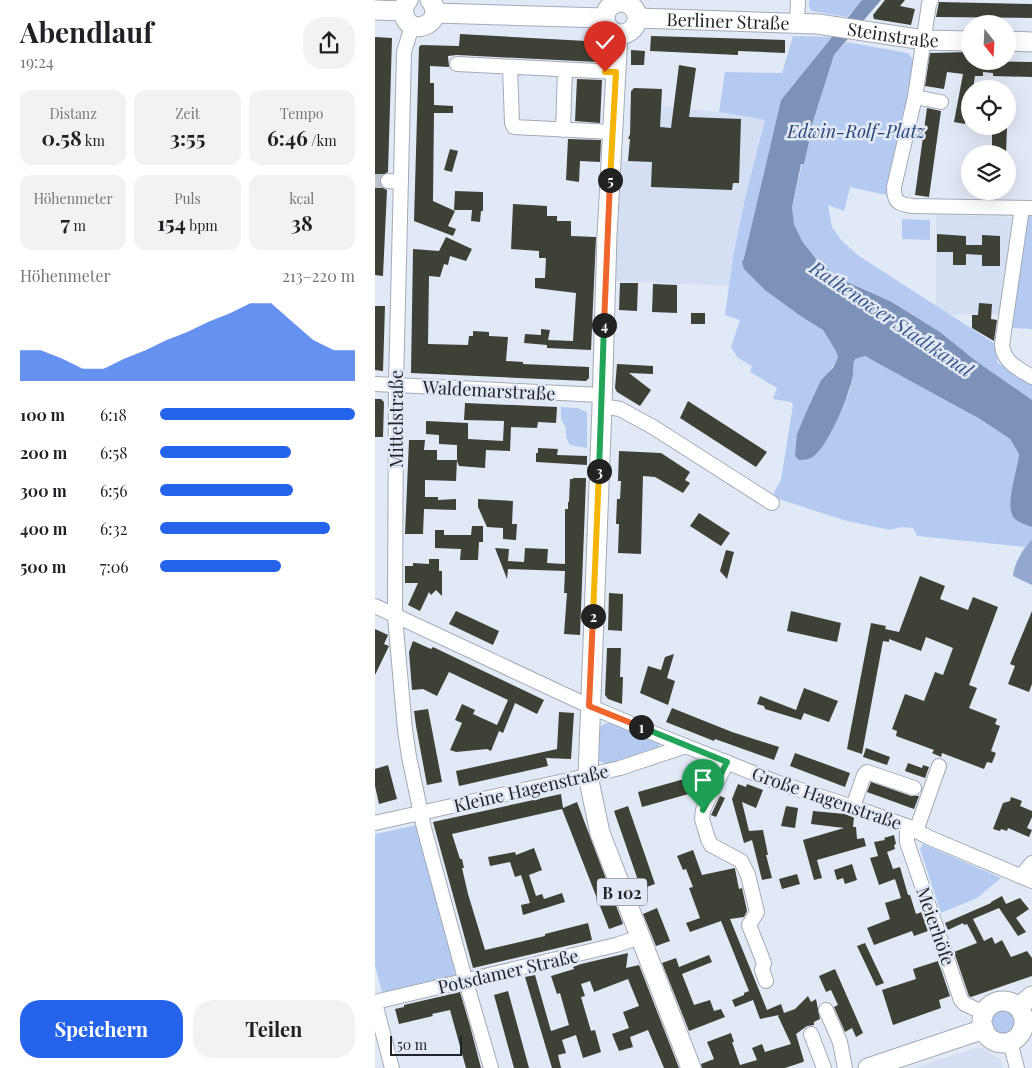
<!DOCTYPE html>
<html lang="de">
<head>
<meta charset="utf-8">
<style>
  :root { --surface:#fff; --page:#f2f2f2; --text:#202124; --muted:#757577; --accent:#2563eb }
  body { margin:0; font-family:"Playfair Display",serif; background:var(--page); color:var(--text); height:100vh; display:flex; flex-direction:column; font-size:19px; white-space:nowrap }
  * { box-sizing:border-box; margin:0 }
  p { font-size:16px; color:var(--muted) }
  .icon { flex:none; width:28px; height:28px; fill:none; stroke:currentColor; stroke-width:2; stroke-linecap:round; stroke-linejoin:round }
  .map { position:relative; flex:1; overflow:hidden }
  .details { display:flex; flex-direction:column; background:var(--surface); width:375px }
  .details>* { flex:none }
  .needle { width:32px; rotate:162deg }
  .buttons { position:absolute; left:586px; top:15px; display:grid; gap:10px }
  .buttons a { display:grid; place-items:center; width:55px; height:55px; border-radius:50%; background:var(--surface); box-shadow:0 5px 20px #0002; font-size:25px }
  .scale { position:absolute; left:15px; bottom:12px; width:72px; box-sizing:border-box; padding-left:5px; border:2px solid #212428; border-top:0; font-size:14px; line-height:18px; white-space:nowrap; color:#212428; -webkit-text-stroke:4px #e2e9f6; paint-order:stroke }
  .pin { position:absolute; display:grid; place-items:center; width:42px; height:42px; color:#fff; margin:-51px -21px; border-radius:50% 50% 50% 0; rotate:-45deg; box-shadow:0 0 5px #0007 }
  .pin .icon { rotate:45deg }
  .km { position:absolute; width:25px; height:25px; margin:-12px; border-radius:50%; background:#222; color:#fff; font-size:14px; line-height:25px; text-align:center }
  .round { display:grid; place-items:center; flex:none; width:52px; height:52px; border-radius:20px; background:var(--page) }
  .summary { display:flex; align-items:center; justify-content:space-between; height:85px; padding:0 20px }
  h1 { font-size:28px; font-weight:700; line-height:38px }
  .metrics { display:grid; grid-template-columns:repeat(3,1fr); gap:8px; height:85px; padding:5px 20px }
  .metrics div { display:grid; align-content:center; border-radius:12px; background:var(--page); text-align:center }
  .metrics b { font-size:21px; font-weight:700 }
  .metrics small { font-size:14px; font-weight:400 }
  .metrics p { font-size:14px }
  .chart { height:140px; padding:10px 20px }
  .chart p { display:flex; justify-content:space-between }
  .chart svg { width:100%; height:90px; margin-top:5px; fill:var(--accent); opacity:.7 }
  .button { display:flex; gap:10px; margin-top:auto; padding:10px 20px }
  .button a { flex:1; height:58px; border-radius:20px; background:var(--accent); color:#fff; font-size:20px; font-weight:700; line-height:58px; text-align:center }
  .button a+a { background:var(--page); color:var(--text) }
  ul { padding:0 20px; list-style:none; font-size:16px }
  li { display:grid; grid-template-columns:80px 60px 1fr; align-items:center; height:38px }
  li i { height:12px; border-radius:6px; background:var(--accent) }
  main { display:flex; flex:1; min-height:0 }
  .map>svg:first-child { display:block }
  .built { fill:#d4dff3 }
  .green { fill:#b5caf1 }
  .forest { fill:#93a8cf }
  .water { fill:#7d92b8 }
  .building { fill:#3e4136 }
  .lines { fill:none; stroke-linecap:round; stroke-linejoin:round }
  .minor-tunnel { stroke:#bbc2cd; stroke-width:14; stroke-dasharray:14 7; stroke-linecap:butt }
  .minor-casing { stroke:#a3aab7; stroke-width:16 }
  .major-casing { stroke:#a3aab7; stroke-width:21 }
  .minor { stroke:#fff; stroke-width:14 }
  .major { stroke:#fff; stroke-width:19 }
  .split-1-casing { stroke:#fff; stroke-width:10 }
  .split-2-casing { stroke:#fff; stroke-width:10 }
  .split-3-casing { stroke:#fff; stroke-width:10 }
  .split-4-casing { stroke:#fff; stroke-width:10 }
  .split-5-casing { stroke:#fff; stroke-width:10 }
  .split-6-casing { stroke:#fff; stroke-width:10 }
  .split-1 { stroke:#22a559; stroke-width:6 }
  .split-2 { stroke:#f0652b; stroke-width:6 }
  .split-3 { stroke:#f5b400; stroke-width:6 }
  .split-4 { stroke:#22a559; stroke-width:6 }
  .split-5 { stroke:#f0652b; stroke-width:6 }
  .split-6 { stroke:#f5b400; stroke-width:6 }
  .labels { text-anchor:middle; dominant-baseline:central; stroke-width:5; stroke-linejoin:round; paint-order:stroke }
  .shield { fill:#e2e9f6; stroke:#5b5f66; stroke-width:1 }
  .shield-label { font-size:16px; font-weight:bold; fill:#212428 }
  .street-label { font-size:18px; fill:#212428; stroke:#e2e9f6 }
  .park-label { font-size:18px; font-style:italic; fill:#294376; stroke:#e2e9f6 }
  .water-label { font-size:19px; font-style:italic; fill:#395488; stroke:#e2e9f6 }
</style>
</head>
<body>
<main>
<section class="details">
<div class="summary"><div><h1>Abendlauf</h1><p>19:24</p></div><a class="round"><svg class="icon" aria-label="share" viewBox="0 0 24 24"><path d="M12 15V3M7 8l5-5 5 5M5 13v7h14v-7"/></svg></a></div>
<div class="metrics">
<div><p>Distanz</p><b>0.58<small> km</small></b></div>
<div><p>Zeit</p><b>3:55</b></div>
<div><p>Tempo</p><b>6:46<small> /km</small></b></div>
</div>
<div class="metrics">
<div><p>Höhenmeter</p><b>7<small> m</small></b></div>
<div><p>Puls</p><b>154<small> bpm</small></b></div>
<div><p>kcal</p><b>38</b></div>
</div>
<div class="chart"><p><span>Höhenmeter</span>213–220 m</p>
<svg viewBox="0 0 160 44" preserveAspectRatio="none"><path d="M0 44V29L10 29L20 33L30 38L40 38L50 33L60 29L70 24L80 20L90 15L100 11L110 6L120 6L130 15L140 24L150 29L160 29V44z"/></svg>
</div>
<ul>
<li><b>100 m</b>6:18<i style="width:100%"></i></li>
<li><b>200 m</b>6:58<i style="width:67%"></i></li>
<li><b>300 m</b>6:56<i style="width:68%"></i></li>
<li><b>400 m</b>6:32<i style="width:87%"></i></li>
<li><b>500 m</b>7:06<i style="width:62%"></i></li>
</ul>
<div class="button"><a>Speichern</a><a>Teilen</a></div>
</section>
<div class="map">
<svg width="657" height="1068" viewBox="0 0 657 1068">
  <rect width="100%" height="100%" fill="#e2e9f6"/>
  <path class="built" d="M279 105 344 112 390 120 371 194 358 257 355 286 239 281 243 161H277Z
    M561 215 638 217V232L626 314 575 315 561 307Z
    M601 1048H607L625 1059 628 1068H539Z"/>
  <path class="green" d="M434 0H487L472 17 436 11 434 6Z
    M418 36 457 37 406 100 369 258 367 259 427 317 448 330 461 350 463 357 461 361 454 373 446 380 422 434C431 428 469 401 473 395 478 384 475 370 480 359L488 356 499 360 605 419 635 439 644 454 647 523 657 527V539L650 547 542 536 538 528 526 527 515 530 472 521 400 498 399 492 406 480 418 405 416 402 398 399 402 388 375 372 377 366 363 358 356 347 365 320 350 315 358 257 371 194 390 120 344 112 350 72 407 73Z
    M471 42 533 53 539 61 533 101 511 195 475 187 469 211 453 205 457 227 467 241 484 256 622 345V362L657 384V400L601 361 565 332 515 301 472 282 455 271 442 260 427 241 419 224 417 207 427 164H429L434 142H432L459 55Z
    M653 216H657V329L636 328Z
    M527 219 555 220V240L527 239Z
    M186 407 202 408 212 412V448L195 445 191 437V428L186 419Z
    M237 722 285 742 284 749 231 764 220 759 222 729 229 724Z
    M42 825 81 975 7 992 0 965V834Z
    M548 844 626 878 602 898 566 913 545 849Z
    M614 1022a14 14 0 1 1 28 0a14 14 0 1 1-28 0Z"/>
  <path class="forest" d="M657 539V585L638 576C639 563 648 549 657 539Z"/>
  <path class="water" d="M487 0H506L459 55 432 141 434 142 429 164H426L417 207 419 224 427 241 442 260 455 271 472 282 515 301 565 332 601 361 657 400V527C651 525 644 523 639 518 629 505 643 470 644 454L635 439 605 419 490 356 480 359C477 366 479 372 477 379 473 397 454 444 439 456 435 459 430 460 424 460L420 456 422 434 433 408 446 380 458 368 463 357 461 351 448 330 427 317 390 290 369 269 367 262 369 258 406 100Z"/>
  <path class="building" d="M510 0H530L525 6 540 9 536 25 499 19 498 15Z
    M564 2 657 4V18L561 17Z
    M85 34 230 42 229 58 222 57V62L82 55 73 56 74 67 55 66V83H59V105L78 106V113H59L58 201 80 211 73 226 81 229 78 236 39 221 44 47 46 45 84 46Z
    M276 36 410 40V53L363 51V55L275 51Z
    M0 37 17 38 13 172 6 176 4 181 8 188 12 190 8 276 0 275Z
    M256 50 270 51 269 65H256Z
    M595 52V61L657 62V77L618 76V73L608 72V76H600L598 89H595L590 124 579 122 588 74 572 72 569 89 550 86 555 53Z
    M304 65 321 68 314 117 366 119 364 183H358L357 190 276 187 277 162 253 161 255 139H253L255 134 256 91 259 88 287 89 285 127 296 128Z
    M202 79 227 80 225 123 200 121Z
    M552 108 566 111 554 197 540 195Z
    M617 126H632L631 154H617Z
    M193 139 226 140 225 162 205 161 204 182 191 180Z
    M75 149 83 151 77 172 69 170Z
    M80 191 108 192V211H106L105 222 96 221 97 210H79Z
    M138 204 172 206V216H182V221H196V236L221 237 216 350 172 348V345L149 343 150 334 166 335V329L175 330 173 340 198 341 201 293 160 288V278H170L171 258H164V251L136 249Z
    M562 234 591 236V245H607V235L625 236V266H607V255L591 254V265H578V252H562Z
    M71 237 97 249 91 261 75 256 73 265 69 264 65 277 54 276 53 344 93 345 94 336H98V331L114 332V336L133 337 131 361 148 362V364L214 367V378L211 381 36 373 38 249 64 251Z
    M245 283H263L262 311 244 310Z
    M278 284 302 285V313L277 312Z
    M604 303 617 304 616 319 622 320 619 341 597 328V315H603Z
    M0 306H10L8 371 0 370Z
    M316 313H330V324H316Z
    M242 364 278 366V374L254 373 276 390 265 406 242 392 240 388Z
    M0 399H6L9 402 8 437H0Z
    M313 401 392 452 381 467 305 418Z
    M90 403 182 407 181 423 163 422 162 428 136 427 135 451 111 450 110 468 84 466 82 461V445L64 444V435L51 434V421L93 423V439L128 441 129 421 89 420Z
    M34 440H50L49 450H62V460H82L81 481 50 480V497H63V500L81 499V510L49 509 48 534H30Z
    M163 448 183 449 182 455 212 456V465L161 462V453H163Z
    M244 451 286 453 315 472 310 480 315 483 308 493 280 477 268 476 266 554 243 553 244 524H241L242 499H245L246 481H243Z
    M198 478H211V480L205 635 189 634 192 593H189L190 571 133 569 132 579 120 548 134 549 133 561 149 562 150 548 173 549 172 563 190 564V509H193V502H194L195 479H198Z
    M103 499 138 501 137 524H142L141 540 128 539V528L112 527 103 507Z
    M324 513 355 533 346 546 315 526Z
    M97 526H108V542H104L103 560H85L86 549 60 548V530H69V535H96Z
    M351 550 359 552 352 579 345 571Z
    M54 559H64V571H67V596L61 590 56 595 54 592 45 611 33 605 43 583H30V566H38V563L54 564Z
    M545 576 570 586 565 599 593 610 598 597 623 607 594 685 602 688 594 708 622 719 620 724 625 726 616 751 621 753 617 763 612 762 609 769 567 753 566 757 557 753 559 750 521 736 522 731 517 729 530 694 549 701 560 672 568 675 578 648 551 637 546 651 514 639V642L508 641 487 754 472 749 496 623 511 626 510 629 524 632Z
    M234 593 248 594 247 631 233 630Z
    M81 611 124 631 118 645 74 624Z
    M416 611 466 623 462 642 412 631Z
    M657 611V684L654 692 633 684 640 666 635 664Z
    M0 629 13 635 9 644 14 646 0 675Z
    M38 641 56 649 58 647 169 700 162 714 140 703 128 733 124 731 116 751 112 749 81 752 75 750 87 723 80 720 87 704 100 710 98 714 122 725 133 700 74 672 62 696 48 689 37 690 34 652Z
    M232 648H246L245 677H248L247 704 233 699 230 695Z
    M299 654 292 678 300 681 293 705 265 693 273 666 286 670 290 657Z
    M429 688 463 701 454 722 429 713 426 720 390 709 389 706 382 704 385 696 421 710Z
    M297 708 357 732 404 747 399 760 340 739 339 741 291 722Z
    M53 709 67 782 52 785 41 726 39 711Z
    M184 712 199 713 196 759 171 758 173 766 84 786 81 771 182 749Z
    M491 748 515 757 512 765 488 757Z
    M420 753 475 773 470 787 415 766Z
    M533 763 547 768 548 765 554 767 550 778 530 771Z
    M13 765 22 799 4 804 0 786V769Z
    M327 774 330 786 328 790 267 807 263 792Z
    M496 782 536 796H544L539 809 492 792Z
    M363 784 371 787 372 784 388 790 381 808 367 802 374 831 388 830 393 855H391L397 878 387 880 377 840 369 843 357 799Z
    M186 794 188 808 202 802 248 924 234 929 187 809 77 834 85 859H87L89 868H87L93 894 110 950 170 936V934L213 923 217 940 98 968 58 822Z
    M345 796 350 798 341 817 336 815 337 813Z
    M636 797 647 801 645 806 657 811V817L652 828 657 830 654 837 633 828 632 831 626 829 625 831 618 829 628 803 635 801Z
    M253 806 280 884 266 889 239 811Z
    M411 806 423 808 420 828 406 826Z
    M438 811 470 814 479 817 478 827H481L482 839 489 838 491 846 442 860 447 878 439 880 428 840 469 828 436 824Z
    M519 835 521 844 519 845 520 849 512 852 518 869 525 867 533 895H535L541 914 547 912 553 931 539 936 537 931 499 945 492 928 515 919 510 903 526 898 520 879 504 885 495 858 503 856 499 842 510 840 509 838Z
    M159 848 167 870 154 875 161 896 167 894 169 899 187 893 190 902 148 915 146 905 155 903 146 875 140 877 135 862 115 866 113 857 140 852 141 855Z
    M318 850 327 875 360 868V869L364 889 367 888 372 911 369 917 355 919 392 1010 406 1004 409 1013 420 1009 433 996 436 1002 441 999 445 1019 439 1022V1025L432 1026 421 1034 429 1061 428 1062 410 1068H327L326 1064 339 1059 332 1042 356 1033 359 1042H357L365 1065 382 1060 377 1048 387 1044 390 1052 416 1044 403 1016 404 1015 385 1019 378 1000 360 1007 357 1000 369 995V993L374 991 346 921 315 932 311 923 325 918 314 888 318 887 311 869 308 870 302 856Z
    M477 864 482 880 470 884 468 878 462 880 459 870Z
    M422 874 425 884 407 889 404 879Z
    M627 896 631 904 645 898 654 909 641 918 651 932 643 936 624 908 598 919 609 941 617 937 620 944 627 940 636 957 652 951 657 958V976L596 997 594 996 579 952 602 943 592 924 589 925 588 923 573 930 570 923 616 903V902Z
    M282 908 295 941 281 946 268 914Z
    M490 943 498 960 509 983 501 986 482 946Z
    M253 953 251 968 264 965 304 1068H289L273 1030 255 1037 258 1047 244 1051 237 1034 254 1028 248 1012 264 1006 253 979 219 992 215 981 206 984 210 996 206 997 216 1031 220 1030 226 1052 208 1058 201 1035 187 1040 191 1053 183 1055 186 1068H177L150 977 160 975 176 1031 194 1025 185 993 182 994 176 976 199 969 198 967 206 964Z
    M334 955 337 962 307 974 319 1005 335 1000 339 1011 346 1009 350 1017 314 1031 287 963 301 958 304 967Z
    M563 961 575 996 564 1000 566 1008 518 1025 507 990 541 979 538 969Z
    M460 969 488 1033 481 1037 477 1028 470 1032 459 1007 463 1005 456 990 451 992 444 976Z
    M133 991 154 1068H139L119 995Z
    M85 992 95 1026 106 1068H91L75 1010 57 1014 58 1016 24 1024 20 1009 29 1007V1005Z"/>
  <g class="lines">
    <path class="minor-tunnel" d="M0 181H13"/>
    <defs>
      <path id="minor" d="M556 0 554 4 540 97 519 187C519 202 523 204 537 206L657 208
        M422 23 423 0
        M37 26 29 52 21 385 20 617 30 730 34 757 49 828 87 968 116 1068
        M82 64 241 72
        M135 67 137 123 139 127 237 132
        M540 97 566 102
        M188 130 190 70
        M13 181 26 182
        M647 208 627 345C629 363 643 368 657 377
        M0 384 227 395
        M227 406 245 409 278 427 397 503
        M0 606 214 706 278 733 401 782 478 807 532 826 555 838 657 881
        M352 762 328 810 327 819 333 839 336 845 366 861 373 875 382 912 374 925 389 963 387 970 391 981
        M478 807 489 775 492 772 539 788
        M0 823 194 780 245 768 311 746
        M532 826V842L586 1000 590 1004 609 1013
        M541 831 564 766
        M646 876 657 863
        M0 1002 241 945 265 937
        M0 1003 17 1068
        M451 1010 465 1042 470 1068
        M436 1034 449 1068
        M635 1042 642 1068"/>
      <g id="major">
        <path d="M33 0C30 4 27 9 29 14 33 39 74 23 55 0"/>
        <circle cx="246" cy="18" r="16"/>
        <path d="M0 10 28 11"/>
        <path d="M60 13 229 18"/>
        <path id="s1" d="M263 18 443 24 549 40 595 41"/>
        <path d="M243 34 232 235 227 406 213 776 225 833 316 1068"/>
        <path d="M632 41 657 42"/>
        <circle cx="628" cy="1022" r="21"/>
        <path d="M643 1007 657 996"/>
        <path d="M493 1068 609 1029"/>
      </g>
    </defs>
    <use href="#minor" class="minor-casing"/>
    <use href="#major" class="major-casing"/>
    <use href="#minor" class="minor"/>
    <use href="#major" class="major"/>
  </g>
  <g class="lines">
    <defs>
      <path id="split-1" d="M266 727 352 762 328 810"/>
      <path id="split-2" d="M218 616 214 706 266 727"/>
      <path id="split-3" d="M218 616 224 471"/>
      <path id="split-4" d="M224 471 229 325"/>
      <path id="split-5" d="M229 325 235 180"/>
      <path id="split-6" d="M230 72H241L235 180"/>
    </defs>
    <use href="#split-1" class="split-1-casing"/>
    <use href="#split-2" class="split-2-casing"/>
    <use href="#split-3" class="split-3-casing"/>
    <use href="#split-4" class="split-4-casing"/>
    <use href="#split-5" class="split-5-casing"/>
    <use href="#split-6" class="split-6-casing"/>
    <use href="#split-1" class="split-1"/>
    <use href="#split-2" class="split-2"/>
    <use href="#split-3" class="split-3"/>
    <use href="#split-4" class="split-4"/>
    <use href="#split-5" class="split-5"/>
    <use href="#split-6" class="split-6"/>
  </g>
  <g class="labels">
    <rect class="shield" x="222" y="878.5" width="50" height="27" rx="4"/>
    <g class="shield-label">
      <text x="247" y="892">B 102</text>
    </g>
    <g class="street-label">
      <text stroke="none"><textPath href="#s1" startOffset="90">Berliner Straße</textPath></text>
      <text stroke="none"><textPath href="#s1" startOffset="256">Steinstraße</textPath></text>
      <text transform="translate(114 390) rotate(3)">Waldemarstraße</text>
      <text transform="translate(21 419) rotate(-90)">Mittelstraße</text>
      <text transform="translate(156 788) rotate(-13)">Kleine Hagenstraße</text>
      <text transform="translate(452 798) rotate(19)">Große Hagenstraße</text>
      <text transform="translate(561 926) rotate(71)">Meierhöfe</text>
      <text transform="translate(133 971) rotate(-13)">Potsdamer Straße</text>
    </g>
    <g class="park-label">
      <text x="481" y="131">Edwin-Rolf-Platz</text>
    </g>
    <g class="water-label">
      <text transform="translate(517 318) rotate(34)">Rathenower Stadtkanal</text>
    </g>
  </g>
</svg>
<div class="buttons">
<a><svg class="needle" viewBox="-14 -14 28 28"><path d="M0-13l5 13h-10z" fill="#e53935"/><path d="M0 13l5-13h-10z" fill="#757577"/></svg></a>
<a><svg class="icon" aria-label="locate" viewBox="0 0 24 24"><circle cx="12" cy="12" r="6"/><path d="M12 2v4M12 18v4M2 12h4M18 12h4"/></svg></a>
<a><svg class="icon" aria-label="layers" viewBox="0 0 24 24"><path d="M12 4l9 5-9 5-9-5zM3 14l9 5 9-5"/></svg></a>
</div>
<div class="scale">50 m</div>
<div class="pin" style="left:328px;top:810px;background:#1e9e55"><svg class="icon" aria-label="arrive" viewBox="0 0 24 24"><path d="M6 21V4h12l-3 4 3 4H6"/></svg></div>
<div class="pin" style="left:230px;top:72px;background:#d93025"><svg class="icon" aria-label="check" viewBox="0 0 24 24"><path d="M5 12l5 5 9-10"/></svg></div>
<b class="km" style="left:266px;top:727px">1</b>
<b class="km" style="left:218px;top:616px">2</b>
<b class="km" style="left:224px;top:471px">3</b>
<b class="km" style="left:229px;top:325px">4</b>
<b class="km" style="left:235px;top:180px">5</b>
</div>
</main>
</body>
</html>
